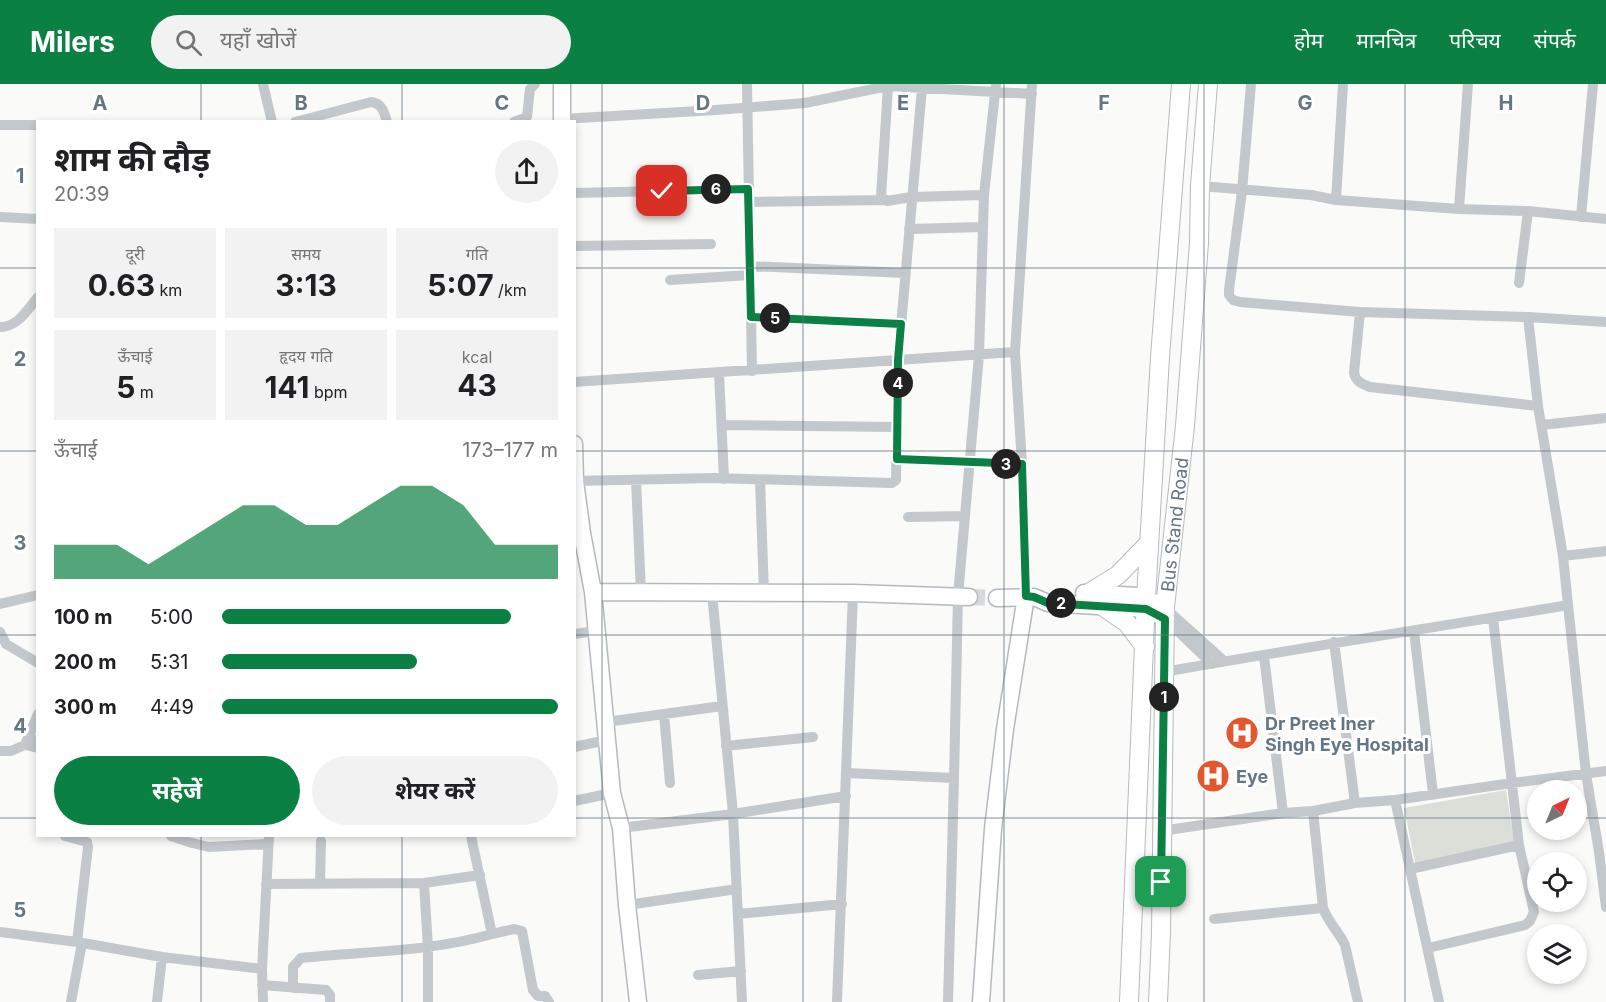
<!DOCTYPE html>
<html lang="hi">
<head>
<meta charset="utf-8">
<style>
  :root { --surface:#fff; --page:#f2f2f2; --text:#202124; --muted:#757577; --accent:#0b8043 }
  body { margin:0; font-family:Inter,"Noto Sans Devanagari",sans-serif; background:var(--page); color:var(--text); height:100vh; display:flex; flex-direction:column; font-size:22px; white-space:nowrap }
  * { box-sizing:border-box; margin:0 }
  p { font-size:20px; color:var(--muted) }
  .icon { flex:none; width:33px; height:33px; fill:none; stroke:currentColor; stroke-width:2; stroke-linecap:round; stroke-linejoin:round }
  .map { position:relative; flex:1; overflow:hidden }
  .drawer { position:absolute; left:36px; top:36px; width:540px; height:717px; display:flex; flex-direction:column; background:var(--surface); border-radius:0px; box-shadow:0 3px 9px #0003 }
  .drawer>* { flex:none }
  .needle { width:39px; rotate:43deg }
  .buttons { position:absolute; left:1527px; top:696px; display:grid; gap:12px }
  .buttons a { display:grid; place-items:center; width:60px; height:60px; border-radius:50%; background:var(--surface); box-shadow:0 3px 9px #0003; font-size:30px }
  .pin { position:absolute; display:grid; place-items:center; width:51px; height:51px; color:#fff; margin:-26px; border-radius:12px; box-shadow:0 3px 9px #0006 }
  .km { position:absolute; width:30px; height:30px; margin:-15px; border-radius:50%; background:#222; color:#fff; font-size:16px; line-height:30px; text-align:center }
  .round { display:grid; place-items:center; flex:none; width:63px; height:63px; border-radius:32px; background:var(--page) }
  .head { display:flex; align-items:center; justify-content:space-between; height:102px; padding:0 18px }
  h1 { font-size:33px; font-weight:700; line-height:45px }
  .metrics { display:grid; grid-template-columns:repeat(3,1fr); gap:9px; height:102px; padding:6px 18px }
  .metrics div { display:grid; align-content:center; border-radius:0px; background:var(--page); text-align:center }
  .metrics b { font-size:30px; font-weight:700 }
  .metrics small { font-size:16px; font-weight:400 }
  .metrics p { font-size:16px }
  .chart { height:168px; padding:12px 18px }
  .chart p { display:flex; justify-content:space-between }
  .chart svg { width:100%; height:108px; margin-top:6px; fill:var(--accent); opacity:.7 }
  .action { display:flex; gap:12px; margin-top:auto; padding:12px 18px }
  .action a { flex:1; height:69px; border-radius:36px; background:var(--accent); color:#fff; font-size:24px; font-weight:700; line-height:69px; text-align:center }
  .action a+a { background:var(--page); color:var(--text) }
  ul { padding:0 18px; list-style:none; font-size:20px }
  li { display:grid; grid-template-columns:96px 72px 1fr; align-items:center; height:45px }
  li i { height:15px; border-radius:8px; background:var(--accent) }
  header { display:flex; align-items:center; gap:36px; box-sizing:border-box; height:84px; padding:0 30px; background:var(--accent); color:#fff }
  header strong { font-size:28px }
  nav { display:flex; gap:33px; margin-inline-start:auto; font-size:21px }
  .search { width:420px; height:54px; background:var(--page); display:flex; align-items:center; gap:15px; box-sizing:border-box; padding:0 21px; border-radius:33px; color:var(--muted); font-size:22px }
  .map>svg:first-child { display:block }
  .green { fill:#dadfd7 }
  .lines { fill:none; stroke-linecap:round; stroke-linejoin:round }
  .secondary-tunnel { stroke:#d5d9db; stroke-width:16; stroke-dasharray:16 8; stroke-linecap:butt }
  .secondary-casing { stroke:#b3babf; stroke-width:19 }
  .primary-casing { stroke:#b5babe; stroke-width:20 }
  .street { stroke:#c3c8cc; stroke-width:10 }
  .secondary { stroke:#fff; stroke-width:16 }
  .primary { stroke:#fff; stroke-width:18 }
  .route-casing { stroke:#fff; stroke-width:12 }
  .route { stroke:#0b8043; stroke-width:8 }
  .grid { fill:none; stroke:#657683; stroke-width:1.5; stroke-opacity:0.55 }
  .labels { text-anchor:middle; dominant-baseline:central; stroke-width:6; stroke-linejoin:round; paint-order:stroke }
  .street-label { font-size:18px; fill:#657683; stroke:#fff }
  .poi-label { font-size:18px; font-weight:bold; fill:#657683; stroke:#fff; text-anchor:start }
  .grid-label { font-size:20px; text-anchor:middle; font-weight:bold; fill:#657683; stroke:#fff; stroke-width:6; stroke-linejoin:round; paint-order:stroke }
</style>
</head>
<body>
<header>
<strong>Milers</strong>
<div class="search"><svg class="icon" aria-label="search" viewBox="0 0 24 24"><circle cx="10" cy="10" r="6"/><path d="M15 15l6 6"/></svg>यहाँ खोजें</div>
<nav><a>होम</a><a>मानचित्र</a><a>परिचय</a><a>संपर्क</a></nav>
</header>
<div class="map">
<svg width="1606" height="918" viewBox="0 0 1606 918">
  <rect width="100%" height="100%" fill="#fafaf8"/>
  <path class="green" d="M1506 706 1514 758 1416 783 1404 724Z"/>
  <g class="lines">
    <path class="secondary-tunnel" d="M969 513 997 514"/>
    <defs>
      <path id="secondary" d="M562 0V38
        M574 360 575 397 582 449 593 508 612 709 621 744 627 821 638 918
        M593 508 853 509 969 513
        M1084 509 1138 512 1156 519
        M997 514 1034 513 1048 519 1146 525 1156 530
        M981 918 993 745 1005 645 1026 512"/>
      <g id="primary">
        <path d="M1089 509 1118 491 1149 459"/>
        <path d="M1102 522 1127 539 1145 563"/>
        <path d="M1129 918 1146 514 1160 273 1181 0"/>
        <path id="s1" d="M1158 918 1161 849 1165 523 1185 342 1199 159 1200 102 1208 0"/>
      </g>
    </defs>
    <use href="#secondary" class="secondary-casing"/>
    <use href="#primary" class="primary-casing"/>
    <path class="street" d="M263 0 272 38
      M747 0 752 287
      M1251 0 1242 107 1229 206V211L1233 216 1240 218 1360 228 1528 233 1606 238
      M888 2 881 113 887 117 911 113 984 111
      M562 35 716 26 805 19 888 2 1032 10
      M295 38 371 18C382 19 384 28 387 38
      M514 38 527 33 530 5 535 0
      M0 41H38
      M1200 102 1311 111 1336 116 1459 125 1528 127 1606 135
      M574 109 748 105
      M1336 116 1343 0
      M749 118 884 116
      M1459 125 1468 0
      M0 133 38 135
      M1581 133 1593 0
      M909 145 983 143
      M574 162 711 160
      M750 182 905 189
      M670 196 750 191
      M1519 199 1528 127
      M1360 228 1354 289C1356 298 1362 300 1370 303L1538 322
      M751 233 901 240
      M1528 233 1538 322 1563 472
      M0 243C18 243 27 226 38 213
      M719 289 724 395
      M574 298 1015 268
      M722 341 897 343
      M1542 341 1606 334
      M897 375 1022 380
      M636 396 641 509
      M760 396 764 509
      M574 397 714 394 892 399 896 396 898 276 922 4
      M908 433 965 432
      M712 509 733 730 742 918
      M1026 512 1022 380 1015 268 1032 0
      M0 520 38 511
      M1568 521 1586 690 1599 768 1606 823
      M1165 524 1224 577
      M1165 535 1212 580
      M1414 547 1433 710
      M0 548 6 560 38 579
      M574 550 597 547
      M1334 558 1355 719
      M1264 572 1283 729
      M1164 588C1298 564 1433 544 1568 521L1563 472 1606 467
      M38 630 25 661 38 664
      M664 630 670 699
      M606 638 722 622
      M726 662 813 653
      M574 663 607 656
      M0 667H11L38 655
      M847 689 954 694 958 512 979 271 984 111 996 0
      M1395 716 1439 918
      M574 717 612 709
      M1313 727 1323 824C1328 838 1339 848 1345 861L1358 918
      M621 744 733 730 846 712
      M1161 747 1283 729 1313 727 1355 719 1395 716 1512 699 1606 687
      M65 752 87 758 88 763 77 858
      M171 752 192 759 209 763 268 760
      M471 752 492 850 514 845 522 847 533 906 538 912H545L549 918
      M1410 785 1519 761
      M424 799 428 864V918
      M266 800 424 799 480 791
      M320 800 321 757
      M627 821 737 805
      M738 830 842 820
      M1214 835 1323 824
      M0 848 77 858 162 873 262 885
      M1428 864 1525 841 1530 837 1534 828 1519 761 1493 534
      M698 891 741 887
      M262 901 326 906 330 911V918
      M293 904V883L301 874C365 867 430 868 492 850
      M71 918 82 859
      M157 918 162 873
      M263 918 262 885 269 752
      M837 918 853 509
      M948 918 954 694"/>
    <use href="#secondary" class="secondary"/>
    <use href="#primary" class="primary"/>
  </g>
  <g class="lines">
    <defs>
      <path id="route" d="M662 107 748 105 751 233 901 240 898 276 897 375 1022 380 1026 512 1034 513 1048 519 1146 525 1165 535 1161 798"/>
    </defs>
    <use href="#route" class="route-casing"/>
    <use href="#route" class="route"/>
  </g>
  <path class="grid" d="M201 0V38M402 0V38M602 0V918M803 0V918M1004 0V918M1204 0V918M1405 0V918M0 184H38M574 184H1606M0 367H38M574 367H1606M0 551H38M574 551H1606M0 734H38M574 734H1538M1576 734H1606M201 752V918M402 752V918"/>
  <defs>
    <symbol id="hospital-disc" viewBox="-11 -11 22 22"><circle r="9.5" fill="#e4572e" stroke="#fff"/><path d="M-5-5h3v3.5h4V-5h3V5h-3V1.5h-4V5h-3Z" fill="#fff"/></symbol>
  </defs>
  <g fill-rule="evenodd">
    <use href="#hospital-disc" x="1223" y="630" width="38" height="38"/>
    <use href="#hospital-disc" x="1194" y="673" width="38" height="38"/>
  </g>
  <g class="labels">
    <g class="street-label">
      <text stroke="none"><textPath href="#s1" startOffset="478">Bus Stand Road</textPath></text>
    </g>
    <g class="poi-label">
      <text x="1265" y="639">Dr Preet Iner<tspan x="1265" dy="21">Singh Eye Hospital</tspan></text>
      <text x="1236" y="692">Eye</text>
    </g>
  </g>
  <g class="grid-label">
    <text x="100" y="26">A</text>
    <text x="301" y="26">B</text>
    <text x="502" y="26">C</text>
    <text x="703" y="26">D</text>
    <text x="903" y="26">E</text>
    <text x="1104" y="26">F</text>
    <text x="1305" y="26">G</text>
    <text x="1506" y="26">H</text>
    <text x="20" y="99">1</text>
    <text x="20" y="282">2</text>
    <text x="20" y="466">3</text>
    <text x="20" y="649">4</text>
    <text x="20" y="833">5</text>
  </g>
</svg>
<div class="buttons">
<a><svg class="needle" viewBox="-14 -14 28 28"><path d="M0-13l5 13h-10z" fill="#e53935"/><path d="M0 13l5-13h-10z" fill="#757577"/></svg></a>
<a><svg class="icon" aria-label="locate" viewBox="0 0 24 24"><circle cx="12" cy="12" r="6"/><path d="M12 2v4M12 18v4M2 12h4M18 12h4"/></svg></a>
<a><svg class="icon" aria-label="layers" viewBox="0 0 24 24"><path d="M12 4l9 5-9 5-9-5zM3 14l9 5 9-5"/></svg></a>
</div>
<div class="pin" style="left:1161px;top:798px;background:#1e9e55"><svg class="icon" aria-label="arrive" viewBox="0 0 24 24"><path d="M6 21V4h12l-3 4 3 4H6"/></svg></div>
<div class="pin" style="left:662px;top:107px;background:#d93025"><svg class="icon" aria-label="check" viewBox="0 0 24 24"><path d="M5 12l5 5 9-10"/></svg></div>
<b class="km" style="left:1164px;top:613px">1</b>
<b class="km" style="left:1061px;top:519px">2</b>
<b class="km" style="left:1006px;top:380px">3</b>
<b class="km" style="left:898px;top:299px">4</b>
<b class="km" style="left:775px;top:234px">5</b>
<b class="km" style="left:716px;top:105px">6</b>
<section class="drawer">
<div class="head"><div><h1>शाम की दौड़</h1><p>20:39</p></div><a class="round"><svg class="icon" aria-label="share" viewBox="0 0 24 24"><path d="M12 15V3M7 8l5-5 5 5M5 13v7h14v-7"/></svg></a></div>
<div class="metrics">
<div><p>दूरी</p><b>0.63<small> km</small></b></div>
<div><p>समय</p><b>3:13</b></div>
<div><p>गति</p><b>5:07<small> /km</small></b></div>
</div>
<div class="metrics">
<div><p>ऊँचाई</p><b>5<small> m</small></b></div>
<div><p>हृदय गति</p><b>141<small> bpm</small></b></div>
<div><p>kcal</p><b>43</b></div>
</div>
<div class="chart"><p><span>ऊँचाई</span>173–177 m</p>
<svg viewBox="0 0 160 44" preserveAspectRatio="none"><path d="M0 44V30L10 30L20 30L30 38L40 30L50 22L60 14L70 14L80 22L90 22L100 14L110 6L120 6L130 14L140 30L150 30L160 30V44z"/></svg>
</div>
<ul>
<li><b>100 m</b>5:00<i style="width:86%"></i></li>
<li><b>200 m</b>5:31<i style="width:58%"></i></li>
<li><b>300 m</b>4:49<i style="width:100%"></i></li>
</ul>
<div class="action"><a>सहेजें</a><a>शेयर करें</a></div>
</section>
</div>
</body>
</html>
